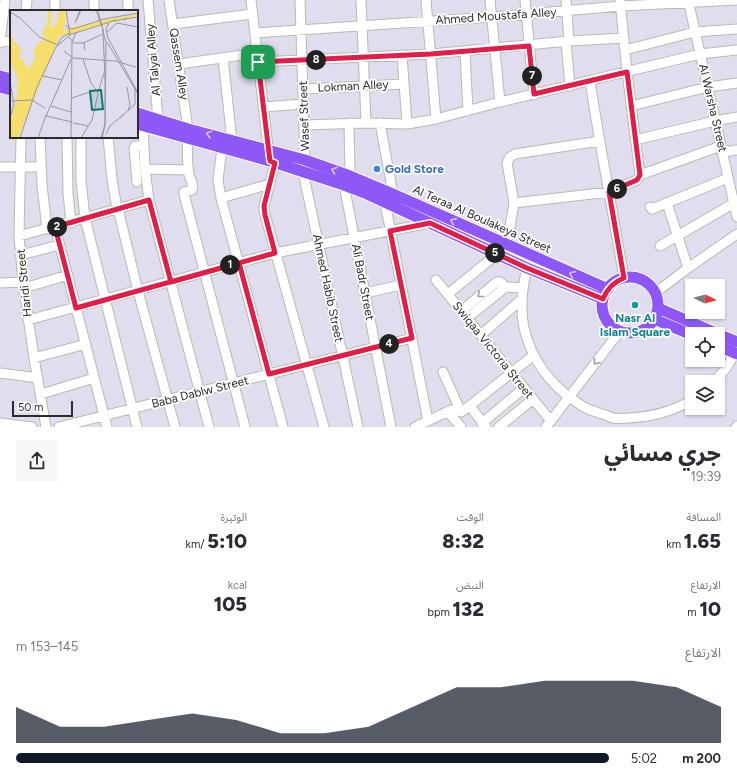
<!DOCTYPE html>
<html lang="ar">
<head>
<meta charset="utf-8">
<style>
  :root { --surface:#fff; --page:#f7f7f7; --text:#2b2b33; --muted:#7c7c81; --accent:#111827 }
  body { margin:0; font-family:Figtree,"Noto Sans Arabic",sans-serif; background:var(--page); color:var(--text); direction:rtl; height:100vh; display:flex; flex-direction:column; font-size:15px; white-space:nowrap }
  * { box-sizing:border-box; margin:0 }
  p { font-size:13px; color:var(--muted) }
  .icon { flex:none; width:22px; height:22px; fill:none; stroke:currentColor; stroke-width:2; stroke-linecap:round; stroke-linejoin:round }
  .map { position:relative; height:427px; overflow:hidden; direction:ltr }
  .sheet { display:flex; flex-direction:column; background:var(--surface); flex:1 }
  .sheet>* { flex:none }
  .needle { width:26px; rotate:96deg }
  .fabs { position:absolute; left:685px; top:279px; display:grid; gap:8px }
  .fabs a { display:grid; place-items:center; width:40px; height:40px; border-radius:0px; background:var(--surface); box-shadow:0 1px 3px #0004; font-size:20px }
  .scale { position:absolute; left:12px; bottom:10px; width:61px; box-sizing:border-box; padding-left:4px; border:2px solid #2b2b2b; border-top:0; font-size:11px; line-height:14px; white-space:nowrap; color:#2b2b2b; -webkit-text-stroke:3px #fff; paint-order:stroke }
  .pin { position:absolute; display:grid; place-items:center; width:34px; height:34px; color:#fff; margin:-17px; border-radius:8px; box-shadow:0 2px 6px #0006 }
  .km { position:absolute; width:20px; height:20px; margin:-10px; border-radius:50%; background:#222; color:#fff; font-size:11px; line-height:20px; text-align:center }
  .round { display:grid; place-items:center; flex:none; width:42px; height:42px; border-radius:0px; background:var(--page) }
  .overview { display:flex; align-items:center; justify-content:space-between; height:68px; padding:0 16px }
  h1 { font-size:22px; font-weight:800; line-height:30px }
  .figures { display:grid; grid-template-columns:repeat(3,1fr); gap:6px; height:68px; padding:4px 16px }
  .figures div { display:grid; align-content:center }
  .figures b { font-size:20px; font-weight:800 }
  .figures small { font-size:11px; font-weight:400 }
  .figures p { font-size:11px }
  .chart { height:112px; padding:8px 16px }
  .chart p { display:flex; justify-content:space-between }
  .chart svg { width:100%; height:72px; margin-top:4px; fill:var(--accent); opacity:.7 }
  ul { padding:0 16px; list-style:none; font-size:13px }
  li { display:grid; grid-template-columns:64px 48px 1fr; align-items:center; height:30px }
  li i { height:10px; border-radius:5px; background:var(--accent) }
  .map>svg:first-child { display:block }
  .lines { fill:none; stroke-linecap:round; stroke-linejoin:round }
  .minor-casing { stroke:#b7bcad; stroke-width:11 }
  .major-casing { stroke:#fff; stroke-width:13 }
  .minor { stroke:#fff; stroke-width:9 }
  .major { stroke:#8e58f8; stroke-width:11 }
  .oneway { stroke:#d7c5fd }
  .oneway2 { stroke:#a0a0a0 }
  .route-casing { stroke:#fff; stroke-width:8 }
  .route { stroke:#e11d48; stroke-width:5 }
  .shop-dot { fill:#3f7fe0; stroke:#fff; stroke-width:1.5 }
  .culture-dot { fill:#0f9aa8; stroke:#fff; stroke-width:1.5 }
  .labels { text-anchor:middle; dominant-baseline:central; stroke-width:3.5; stroke-linejoin:round; paint-order:stroke }
  .street-label { font-size:12px; fill:#2b2b2b; stroke:#fff }
  .shop-label { font-size:12px; font-weight:bold; fill:#366cbe; stroke:#fff; text-anchor:start }
  .culture-label { font-size:12px; font-weight:bold; fill:#0d838f; stroke:#fff }
  .inset-road { fill:none; stroke:#9796a0; stroke-width:1 }
  .view { fill:#0f766e; fill-opacity:0.15; stroke:#0f766e; stroke-width:2 }
  .inset-edge { fill:none; stroke:#2b2b2b; stroke-width:2 }
</style>
</head>
<body>
<div class="map">
<svg width="737" height="427" viewBox="0 0 737 427">
  <rect width="100%" height="100%" fill="#dfddee"/>
  <g class="lines">
    <defs>
      <path id="minor" d="M55 0V11
        M128 0V11
        M148 0 158 120
        M169 0 188 129
        M251 0 269 156
        M300 0 305 160
        M361 0 366 123
        M426 0 436 119
        M490 0 500 102
        M525 0 534 95
        M566 0 569 41
        M688 0 737 217
        M26 11 27 0
        M94 11V0
        M173 24 252 14
        M255 33 492 17 621 6 737 0
        M0 41 11 42
        M566 42 570 86
        M0 43 5 0
        M625 50 695 32 737 29
        M465 52 468 111
        M402 55 407 124
        M223 58 232 141
        M258 62 431 54 569 41 624 38
        M179 64 257 53
        M590 81C600 147 613 213 624 278
        M303 89 404 84
        M631 106 708 87 737 83
        M263 107 303 104
        M349 123 350 176
        M380 123 393 194
        M304 125 366 123 407 124 436 119 500 102 700 54 737 50
        M143 126 145 169 149 200 209 427
        M21 137 19 236 23 282 34 358 46 427
        M40 137 42 185 47 229
        M67 137 68 193 71 223
        M81 137V180L85 218 137 427
        M108 137 112 179 117 209
        M188 139C187 151 187 163 189 175 191 180 194 186 192 190L184 192V194L245 427
        M635 140 715 121 737 117
        M222 148 218 180 221 198 283 427
        M723 152 737 150
        M275 163 264 206V211L324 427
        M0 167H41
        M145 169 188 170
        M303 172 358 427
        M640 175 721 146
        M137 182 134 148 135 146H143
        M344 185 391 427
        M221 198 270 184
        M385 203 428 421
        M514 203 609 192 637 180 640 175 627 72 620 0
        M667 203 688 268
        M650 207 652 209 728 178
        M118 209 138 291 175 427
        M55 227 107 427
        M19 236 149 200
        M507 245 514 203 507 163 510 157 515 154 600 141
        M660 246 734 203
        M21 255 59 245
        M527 268C522 288 520 308 524 328 531 358 549 384 575 401 579 404 583 407 588 409 592 411 597 412 602 414 606 415 610 417 613 418 618 419 624 418 628 418 652 417 672 412 692 400
        M436 280 551 421
        M0 283 23 282
        M24 288 68 275
        M365 293 401 285
        M655 293 688 268 737 234
        M448 294 497 254
        M461 311 497 282H500L506 287 523 288
        M467 318 506 287
        M28 320 275 253 430 223
        M481 335 522 299
        M34 358 86 344
        M443 372 461 412
        M0 373 38 378
        M714 382 727 367 735 353
        M41 394 94 378
        M470 406 486 427
        M448 412 461 427
        M0 423 32 427
        M482 423 524 388
        M59 427 412 338
        M415 427 451 410C455 410 459 413 463 411L534 355
        M499 427 533 399
        M546 427 620 331
        M736 427 737 426"/>
      <path id="major" d="M0 76 11 79
        M0 87 11 90
        M137 113 188 129 305 160 350 176 393 194 608 289
        M137 124 270 161 344 185 365 193 527 268 603 299
        M602 305a28 28 0 1 1 56 0a28 28 0 1 1-56 0Z
        M658 308 718 334
        M654 319 692 335
        M718 334 737 342
        M718 346 737 354"/>
    </defs>
    <use href="#minor" class="minor-casing"/>
    <use href="#major" class="major-casing"/>
    <use href="#minor" class="minor"/>
    <use href="#major" class="major"/>
  </g>
  <defs><path id="oneway-chevron" d="M-2-3.5L2.5 0L-2 3.5" fill="none" stroke-width="1.6" stroke-linecap="round" stroke-linejoin="round"/></defs>
  <g class="oneway">
    <use href="#oneway-chevron" transform="translate(209 134) rotate(-165)"/>
    <use href="#oneway-chevron" transform="translate(334 170) rotate(-160)"/>
    <use href="#oneway-chevron" transform="translate(453 221) rotate(-156)"/>
    <use href="#oneway-chevron" transform="translate(572 274) rotate(-156)"/>
  </g>
  <g class="oneway2">
    <use href="#oneway-chevron" transform="translate(480 295) rotate(141)"/>
    <use href="#oneway-chevron" transform="translate(596 362) rotate(128)"/>
  </g>
  <g class="lines">
    <defs>
      <path id="route" d="M258 62 270 161 275 163 264 206 265 215 275 253C209 271 143 290 76 308L55 227 149 200 171 282 239 263 269 374 412 338 390 231 430 223 527 268 603 299C607 289 613 282 624 278L609 192 637 180 640 175 627 72 534 94 529 46 431 54 258 62"/>
    </defs>
    <use href="#route" class="route-casing"/>
    <use href="#route" class="route"/>
  </g>
  <circle class="shop-dot" cx="377" cy="169" r="4"/>
  <circle class="culture-dot" cx="635" cy="305" r="4"/>
  <g class="labels">
    <g class="street-label">
      <text transform="translate(496 16) rotate(-4)">Ahmed Moustafa Alley</text>
      <text transform="translate(153 60) rotate(-95)">Al Talyai Alley</text>
      <text transform="translate(179 64) rotate(81)">Qassem Alley</text>
      <text transform="translate(353 86) rotate(-3)">Lokman Alley</text>
      <text transform="translate(713 108) rotate(77)">Al Warsha Street</text>
      <text transform="translate(304 116) rotate(-92)">Wasef Street</text>
      <text transform="translate(482 219) rotate(24)">Al Teraa Al Boulakeya Street</text>
      <text transform="translate(363 282) rotate(79)">Ali Badr Street</text>
      <text transform="translate(24 283) rotate(-96)">Haridi Street</text>
      <text transform="translate(328 288) rotate(78)">Ahmed Habib Street</text>
      <text transform="translate(493 350) rotate(51)">Swiqaa Victoria Street</text>
      <text transform="translate(200 392) rotate(-14)">Baba Dablw Street</text>
    </g>
    <g class="shop-label">
      <text x="385" y="169">Gold Store</text>
    </g>
    <g class="culture-label">
      <text x="635" y="318">Nasr Al<tspan x="635" dy="14">Islam Square</tspan></text>
    </g>
  </g>
  <g transform="translate(10 10)">
    <rect width="128" height="128" fill="#dfddee"/>
    <path d="M38 0H42L41 19 47 12 49 0H55L56 9 53 20 93 10 128 4V6L50 26 8 128H0V113L8 82 6 73 9 72 0 50V25L12 41 9 45 19 59 26 45 22 42 30 31 35 30 32 22 37 16Z" fill="#f5de6b"/>
    <path class="inset-road" d="M86 0 92 17M88 0 96 33 95 115 92 128M0 2 10 8 29 27 48 35M114 9 128 7M66 11 71 0M103 11 116 9M65 13 70 0M99 13 96 19 98 28 128 83M56 15 58 18 63 19 94 9 128 3M97 22 107 13 128 17M59 25 106 10M58 26 64 33H74L75 40M97 32 128 84M73 33 93 24M48 34 52 27 60 23M54 41 63 48 105 51 126 57M73 49 81 73 88 83M33 66 52 70M0 71 4 94 0 108M117 77 120 95 118 101M88 82 94 63M62 88 86 80M0 91 22 90 35 98M41 96 61 102M36 106 62 112M36 106 61 49M110 108 125 94V78M63 113 78 116M96 124 100 116 114 104M10 128 27 77 46 37 60 25 56 0M28 128 36 105M61 128 62 32 66 22M71 128 82 110 88 84M91 128 95 114V69L93 19"/>
    <path class="view" d="M91 80 93 99 82 100 80 81Z"/>
    <rect width="128" height="128" class="inset-edge"/>
  </g>
</svg>
<div class="fabs">
<a><svg class="needle" viewBox="-14 -14 28 28"><path d="M0-13l5 13h-10z" fill="#e53935"/><path d="M0 13l5-13h-10z" fill="#7c7c81"/></svg></a>
<a><svg class="icon" aria-label="locate" viewBox="0 0 24 24"><circle cx="12" cy="12" r="6"/><path d="M12 2v4M12 18v4M2 12h4M18 12h4"/></svg></a>
<a><svg class="icon" aria-label="layers" viewBox="0 0 24 24"><path d="M12 4l9 5-9 5-9-5zM3 14l9 5 9-5"/></svg></a>
</div>
<div class="scale">50 m</div>
<div class="pin" style="left:258px;top:62px;background:#1e9e55"><svg class="icon" aria-label="arrive" viewBox="0 0 24 24"><path d="M6 21V4h12l-3 4 3 4H6"/></svg></div>
<b class="km" style="left:230px;top:265px">1</b>
<b class="km" style="left:57px;top:227px">2</b>
<b class="km" style="left:389px;top:344px">4</b>
<b class="km" style="left:495px;top:253px">5</b>
<b class="km" style="left:617px;top:189px">6</b>
<b class="km" style="left:532px;top:76px">7</b>
<b class="km" style="left:316px;top:60px">8</b>
</div>
<section class="sheet">
<div class="overview"><div><h1>جري مسائي</h1><p>19:39</p></div><a class="round"><svg class="icon" aria-label="share" viewBox="0 0 24 24"><path d="M12 15V3M7 8l5-5 5 5M5 13v7h14v-7"/></svg></a></div>
<div class="figures">
<div><p>المسافة</p><b>1.65<small> km</small></b></div>
<div><p>الوقت</p><b>8:32</b></div>
<div><p>الوتيرة</p><b>5:10<small> /km</small></b></div>
</div>
<div class="figures">
<div><p>الارتفاع</p><b>10<small> m</small></b></div>
<div><p>النبض</p><b>132<small> bpm</small></b></div>
<div><p>kcal</p><b>105</b></div>
</div>
<div class="chart"><p><span>الارتفاع</span>145–153 m</p>
<svg viewBox="0 0 160 44" preserveAspectRatio="none"><path d="M0 44V22L10 34L20 34L30 30L40 26L50 30L60 38L70 38L80 34L90 22L100 10L110 10L120 6L130 6L140 6L150 10L160 22V44z"/></svg>
</div>
<ul>
<li><b>200 m</b>5:02<i style="width:100%"></i></li>
</ul>
</section>
</body>
</html>
